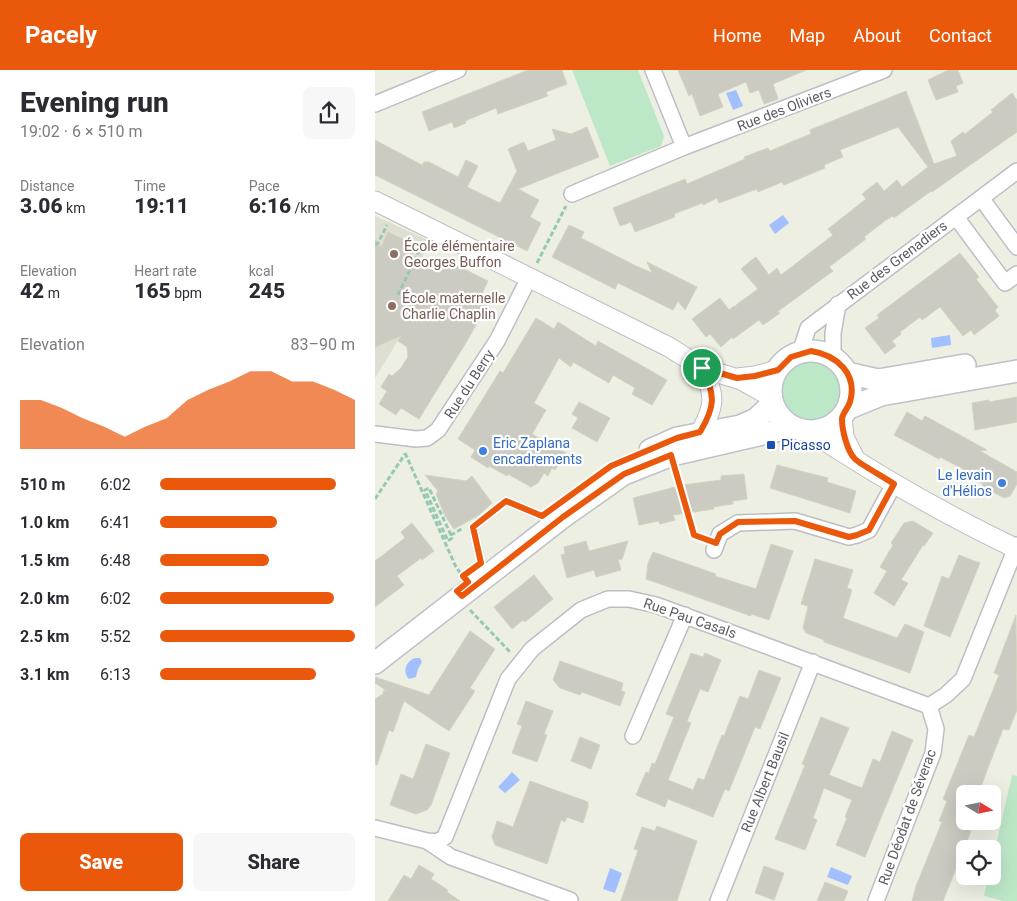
<!DOCTYPE html>
<html lang="en">
<head>
<meta charset="utf-8">
<style>
  :root { --surface:#fff; --page:#f7f7f7; --text:#2b2b33; --muted:#7c7c81; --accent:#ea580c }
  body { margin:0; font-family:Roboto,sans-serif; background:var(--page); color:var(--text); height:100vh; display:flex; flex-direction:column; font-size:19px; white-space:nowrap }
  * { box-sizing:border-box; margin:0 }
  p { font-size:16px; color:var(--muted) }
  .icon { flex:none; width:28px; height:28px; fill:none; stroke:currentColor; stroke-width:2; stroke-linecap:round; stroke-linejoin:round }
  .map { position:relative; flex:1; overflow:hidden }
  .drawer { display:flex; flex-direction:column; background:var(--surface); width:375px }
  .drawer>* { flex:none }
  .needle { width:32px; rotate:100deg }
  .controls { position:absolute; left:581px; top:715px; display:grid; gap:10px }
  .controls a { display:grid; place-items:center; width:45px; height:45px; border-radius:8px; background:var(--surface); box-shadow:0 5px 20px #0002; font-size:25px }
  .pin { position:absolute; display:grid; place-items:center; width:42px; height:42px; color:#fff; margin:-21px; border:2px solid #fff; border-radius:50%; box-shadow:0 1px 5px #0007 }
  .round { display:grid; place-items:center; flex:none; width:52px; height:52px; border-radius:8px; background:var(--page) }
  .summary { display:flex; align-items:center; justify-content:space-between; height:85px; padding:0 20px }
  h1 { font-size:28px; font-weight:800; line-height:38px }
  .metrics { display:grid; grid-template-columns:repeat(3,1fr); gap:8px; height:85px; padding:5px 20px }
  .metrics div { display:grid; align-content:center }
  .metrics b { font-size:21px; font-weight:800 }
  .metrics small { font-size:14px; font-weight:400 }
  .metrics p { font-size:14px }
  .chart { height:140px; padding:10px 20px }
  .chart p { display:flex; justify-content:space-between }
  .chart svg { width:100%; height:90px; margin-top:5px; fill:var(--accent); opacity:.7 }
  .button { display:flex; gap:10px; margin-top:auto; padding:10px 20px }
  .button a { flex:1; height:58px; border-radius:8px; background:var(--accent); color:#fff; font-size:20px; font-weight:800; line-height:58px; text-align:center }
  .button a+a { background:var(--page); color:var(--text) }
  ul { padding:0 20px; list-style:none; font-size:16px }
  li { display:grid; grid-template-columns:80px 60px 1fr; align-items:center; height:38px }
  li i { height:12px; border-radius:6px; background:var(--accent) }
  header { display:flex; align-items:center; gap:30px; box-sizing:border-box; height:70px; padding:0 25px; background:var(--accent); color:#fff }
  header strong { font-size:24px }
  nav { display:flex; gap:28px; margin-inline-start:auto; font-size:18px }
  main { display:flex; flex:1; min-height:0 }
  .map>svg:first-child { display:block }
  .education { fill:#dfdfd1 }
  .green { fill:#bde8c8 }
  .water { fill:#a2bfff }
  .building { fill:#cccbc2; stroke:#d4d3c0 }
  .lines { fill:none; stroke-linecap:round; stroke-linejoin:round }
  .service-casing { stroke:#bdbec5; stroke-width:10 }
  .minor-casing { stroke:#bdbec5; stroke-width:18 }
  .tertiary-casing { stroke:#bdbec5; stroke-width:21 }
  .secondary-casing { stroke:#bfc0c9; stroke-width:24 }
  .path { stroke:#95c9b1; stroke-width:3; stroke-dasharray:5 2.5; stroke-linecap:butt }
  .service { stroke:#fff; stroke-width:8 }
  .minor { stroke:#fff; stroke-width:15 }
  .tertiary { stroke:#fff; stroke-width:19 }
  .secondary { stroke:#fff; stroke-width:21 }
  .route-casing { stroke:#fff; stroke-width:10 }
  .route { stroke:#ea580c; stroke-width:6 }
  .education-dot { fill:#8d6e63; stroke:#fff; stroke-width:2 }
  .transit-dot { fill:#1a4fb4; stroke:#fff; stroke-width:2 }
  .shop-dot { fill:#3f7fe0; stroke:#fff; stroke-width:2 }
  .labels { text-anchor:middle; dominant-baseline:central; stroke-width:4.5; stroke-linejoin:round; paint-order:stroke }
  .street-label { font-size:14px; fill:#5b5d64; stroke:#fff }
  .education-label { font-size:14px; fill:#785e54; stroke:#fff; text-anchor:start }
  .shop-label { font-size:14px; fill:#366cbe; stroke:#fff; text-anchor:start }
  .transit-label { font-size:14px; fill:#164399; stroke:#fff; text-anchor:start }
</style>
</head>
<body>
<header>
<strong>Pacely</strong>
<nav><a>Home</a><a>Map</a><a>About</a><a>Contact</a></nav>
</header>
<main>
<section class="drawer">
<div class="summary"><div><h1>Evening run</h1><p>19:02 · 6 × 510 m</p></div><a class="round"><svg class="icon" aria-label="share" viewBox="0 0 24 24"><path d="M12 15V3M7 8l5-5 5 5M5 13v7h14v-7"/></svg></a></div>
<div class="metrics">
<div><p>Distance</p><b>3.06<small> km</small></b></div>
<div><p>Time</p><b>19:11</b></div>
<div><p>Pace</p><b>6:16<small> /km</small></b></div>
</div>
<div class="metrics">
<div><p>Elevation</p><b>42<small> m</small></b></div>
<div><p>Heart rate</p><b>165<small> bpm</small></b></div>
<div><p>kcal</p><b>245</b></div>
</div>
<div class="chart"><p><span>Elevation</span>83–90 m</p>
<svg viewBox="0 0 160 44" preserveAspectRatio="none"><path d="M0 44V20L10 20L20 24L30 29L40 33L50 38L60 33L70 29L80 20L90 15L100 11L110 6L120 6L130 11L140 11L150 15L160 20V44z"/></svg>
</div>
<ul>
<li><b>510 m</b>6:02<i style="width:90%"></i></li>
<li><b>1.0 km</b>6:41<i style="width:60%"></i></li>
<li><b>1.5 km</b>6:48<i style="width:56%"></i></li>
<li><b>2.0 km</b>6:02<i style="width:89%"></i></li>
<li><b>2.5 km</b>5:52<i style="width:100%"></i></li>
<li><b>3.1 km</b>6:13<i style="width:80%"></i></li>
</ul>
<div class="button"><a>Save</a><a>Share</a></div>
</section>
<div class="map">
<svg width="642" height="831" viewBox="0 0 642 831">
  <rect width="100%" height="100%" fill="#eeefe3"/>
  <path class="education" d="M0 146 55 171 27 230 41 241 0 308Z"/>
  <path class="green" d="M197 0H263L289 66 286 76 235 96Z
    M407 321a31 31 0 1 1 62 0a31 31 0 1 1-62 0Z
    M637 705 642 706V831H628L609 826 613 806H618V788Z"/>
  <path class="water" d="M361 20 368 36 358 40 351 23Z
    M408 145 414 153 400 164 394 155Z
    M575 265 576 275 557 278 556 268Z
    M40 588H45L47 592 43 599 41 607 34 609C27 602 31 591 40 588Z
    M137 702 145 710 130 723 123 717Z
    M456 797 477 806 473 815 452 807Z
    M235 798 247 803 240 823 228 819Z"/>
  <path class="building" d="M153 0H187L192 14 171 22 173 26 123 44 121 38 90 51 91 53 79 58 77 52 54 61 47 42Z
    M303 0H431L398 14 403 29 389 34 384 20 375 23 371 12 343 24 348 37 325 46 317 24 314 26Z
    M573 0H583L588 13 581 16 583 22 561 30 553 10Z
    M531 21 559 94 582 86 576 71 588 62 590 64 618 42 616 40 637 23 642 30V62L557 122 556 121 519 148 518 146 511 150 489 167 491 169 454 197 458 201 402 242 405 243 388 255 384 250 358 269 357 267 346 277 335 264 331 267 317 249 345 228 354 240 359 236 361 237V235L383 219 366 199 374 192 381 187 394 205 402 198 406 205 458 165 453 159 491 129 487 124 502 112 509 121 522 110 527 117 553 97 523 57 465 80 468 87 449 95 450 98 409 115 407 112 383 122 382 119 344 133 342 128 328 135 327 133 299 144 300 147 260 162 256 152 245 156 238 138 310 109 312 114 370 89 369 87 393 78 395 81 416 72 436 64 435 60Z
    M212 57 224 87 143 119 164 130 155 147 166 153 152 181 0 105V70L47 95 49 92H54L83 107 91 90 103 96 92 117 125 133 142 101 133 79 149 72 153 81 181 70 177 59 196 64Z
    M194 155 209 162 206 168 261 196 277 203 272 192 322 217 310 240 303 231 298 240 243 213 240 219 177 187Z
    M13 162 42 176 36 188 65 203 71 190 113 211 104 230 112 235 92 271 44 349 26 338 21 345 4 334 12 321 6 317 14 304 17 306 26 298 33 287 32 277 23 271 26 266 0 277V169L6 177Z
    M585 183 604 207 601 209 623 237 620 240 624 246 599 265 596 260 588 266 565 237 547 250 545 247 525 262 526 264 517 271 521 276 510 284 490 258 504 248 502 245Z
    M161 248 179 259 183 252 221 276 223 271 292 310 277 335 257 324 260 318 238 305 234 313 198 292 196 297 184 288 159 333 171 340 157 364 191 383 180 400 177 398 173 406 169 403 163 413 156 417 133 404 132 406 114 396 113 398 96 387 100 380 83 369 125 301 128 303Z
    M642 327V352L600 360 597 333 614 330V332Z
    M204 332 235 348 222 372 197 358 203 348 197 344Z
    M532 342 547 351 550 346 612 380 605 381 642 402V414L635 426 629 428 607 416 608 414 586 402 588 399 565 387 564 389 519 365Z
    M402 395 453 408 452 412 481 421 475 443 395 418Z
    M369 404 372 429 358 431V434L338 437 339 439 298 445 300 450 285 454 284 451 264 455 258 428 308 415 346 410V406Z
    M50 405 91 411 97 406 117 433 104 445 79 459 70 446 61 424 63 421Z
    M538 451 558 463 549 476 548 475 526 510 533 513 519 536 499 523 512 501 505 497 518 475 516 473 529 453Z
    M37 453 59 481 47 490 46 488 22 506 29 515 0 537V491L30 468 26 462Z
    M211 471 214 481 253 471 247 489 243 490 246 500 221 507 219 500 192 508 186 485 190 484 189 477Z
    M396 474 418 481 394 550 376 544V546L271 509 273 493 278 482 341 504 340 506 381 519Z
    M584 485 605 493 575 567 549 556 567 506 574 509Z
    M440 489 478 500 472 518 477 520 468 548 522 568 530 554 549 562 535 603 449 572V570L431 563 428 558 433 536 426 534Z
    M159 505 178 529 150 552 148 550 137 559 119 537Z
    M641 545 642 640 634 660 628 659 603 724H590V758L596 761 568 831H537L541 816 567 752 564 751 572 731 568 729 594 665 599 667 624 605 619 603Z
    M95 561 120 579 95 618 100 621 74 661 29 631 18 662 14 660 2 695 0 694V629L8 624 9 620 12 621 0 613V607L54 625Z
    M316 583 328 587 330 583 346 590 333 622 325 619 312 651 316 653 293 710 318 720 323 708 329 710 347 665 349 666 365 626 373 629 384 600 406 608 385 659 380 657 354 721 350 719 338 747 293 729 290 737 261 725 271 702 274 703 277 693 280 694 299 647 291 644Z
    M185 591 248 613 246 621 250 622 245 636 207 622 205 625 185 618 178 610Z
    M151 631 178 641 169 664 172 665 162 692 137 683 147 656 142 654Z
    M446 647 474 658 454 705 487 718 498 689 505 692 517 661 538 670 490 787 461 775 472 748 470 747 477 730 449 718 438 748 442 750 430 780 400 769 430 695 427 694Z
    M205 667 225 675 216 699 196 691Z
    M51 674 75 683 56 735 52 740 41 744 15 735 26 704 38 709Z
    M155 711 213 732V737L208 753 192 747 190 752 186 750 172 794 120 775 117 767 122 751 138 757Z
    M282 756 322 771 302 831H246L263 780 259 779 267 757 280 761Z
    M44 795 59 804 56 809 73 820 72 822 85 831H13L29 805 36 809Z
    M389 796 409 803 399 830 380 823Z
    M450 812 473 821 469 831H442Z"/>
  <g class="lines">
    <defs>
      <path id="service" d="M106 493 98 457 131 431 167 446"/>
      <path id="minor" d="M278 0 309 77
        M0 34 83 0
        M197 124 309 77 509 0
        M606 128 642 177
        M581 147 630 213 642 204
        M425 283 433 258 642 101
        M458 288V263L463 234
        M0 364 41 369 52 368 63 360 122 271 154 208
        M339 480 345 464 363 453 420 451 474 467 482 465 494 460 519 414
        M258 666 310 545
        M0 758 52 771 62 772 70 767 133 609 157 579 206 540 233 529H254L281 535 554 636
        M52 771 76 787 195 830
        M343 831 438 592
        M501 831 558 683 561 659 554 636 571 625 588 609 642 475"/>
      <path id="tertiary" d="M0 131 294 277 327 298 366 310 397 327
        M362 308 380 306 403 300
        M467 347 469 367 480 389
        M435 361C501 405 571 445 642 479
        M325 363C340 336 341 325 327 298"/>
      <path id="secondary" d="M396 321a40 40 0 1 1 80 0a40 40 0 1 1-80 0Z
        M472 303 503 310 590 295
        M472 339 506 325 642 301
        M275 380 302 368 365 356 381 349 398 333
        M0 593 188 447 249 404 297 385 418 357"/>
    </defs>
    <use href="#service" class="service-casing"/>
    <use href="#minor" class="minor-casing"/>
    <use href="#tertiary" class="tertiary-casing"/>
    <use href="#secondary" class="secondary-casing"/>
    <path class="path" d="M0 175 3 173 12 155
      M162 193 191 136
      M23 225 47 174
      M30 383 81 497 86 504
      M301 402 319 465 329 469
      M0 429 30 384
      M76 465 54 418 50 420 73 471 77 468 76 465 88 458
      M95 540 136 583"/>
    <use href="#service" class="service"/>
    <use href="#minor" class="minor"/>
    <use href="#tertiary" class="tertiary"/>
    <use href="#secondary" class="secondary"/>
  </g>
  <g class="lines">
    <defs>
      <path id="route" d="M436 281C462 285 483 304 475 332 473 338 467 344 467 349 467 360 472 381 480 389 486 395 511 408 519 414L494 460 482 465 474 467 420 451 363 452 345 464 341 473 319 465 296 385 249 404 188 447 87 526 82 521 93 512 88 506 106 493 98 457 131 431 167 446 236 396 302 368 325 362C340 337 341 325 327 298L362 308 380 306 403 300 416 287Z"/>
    </defs>
    <use href="#route" class="route-casing"/>
    <use href="#route" class="route"/>
  </g>
  <g class="education-dot">
    <circle cx="19" cy="184" r="5"/>
    <circle cx="17" cy="236" r="5"/>
  </g>
  <rect class="transit-dot" x="391" y="370" width="10" height="10" rx="2.5"/>
  <g class="shop-dot">
    <circle cx="108" cy="381" r="5"/>
    <circle cx="627" cy="413" r="5"/>
  </g>
  <g class="labels">
    <g class="street-label">
      <text transform="translate(409 39) rotate(-21)">Rue des Oliviers</text>
      <text transform="translate(522 190) rotate(-37)">Rue des Grenadiers</text>
      <text transform="translate(94 314) rotate(-57)">Rue du Berry</text>
      <text transform="translate(315 548) rotate(19)">Rue Pau Casals</text>
      <text transform="translate(390 712) rotate(-68)">Rue Albert Bausil</text>
      <text transform="translate(532 747) rotate(-70)">Rue Déodat de Séverac</text>
    </g>
    <g class="education-label">
      <text x="29" y="176">École élémentaire<tspan x="29" dy="16">Georges Buffon</tspan></text>
      <text x="27" y="228">École maternelle<tspan x="27" dy="16">Charlie Chaplin</tspan></text>
    </g>
    <g class="shop-label">
      <text x="118" y="373">Eric Zaplana<tspan x="118" dy="16">encadrements</tspan></text>
      <text x="617" y="405" text-anchor="end">Le levain<tspan x="617" dy="16">d'Hélios</tspan></text>
    </g>
    <g class="transit-label">
      <text x="406" y="375">Picasso</text>
    </g>
  </g>
</svg>
<div class="controls">
<a><svg class="needle" viewBox="-14 -14 28 28"><path d="M0-13l5 13h-10z" fill="#e53935"/><path d="M0 13l5-13h-10z" fill="#7c7c81"/></svg></a>
<a><svg class="icon" aria-label="locate" viewBox="0 0 24 24"><circle cx="12" cy="12" r="6"/><path d="M12 2v4M12 18v4M2 12h4M18 12h4"/></svg></a>
</div>
<div class="pin" style="left:327px;top:298px;background:#1e9e55"><svg class="icon" aria-label="arrive" viewBox="0 0 24 24"><path d="M6 21V4h12l-3 4 3 4H6"/></svg></div>
</div>
</main>
</body>
</html>
